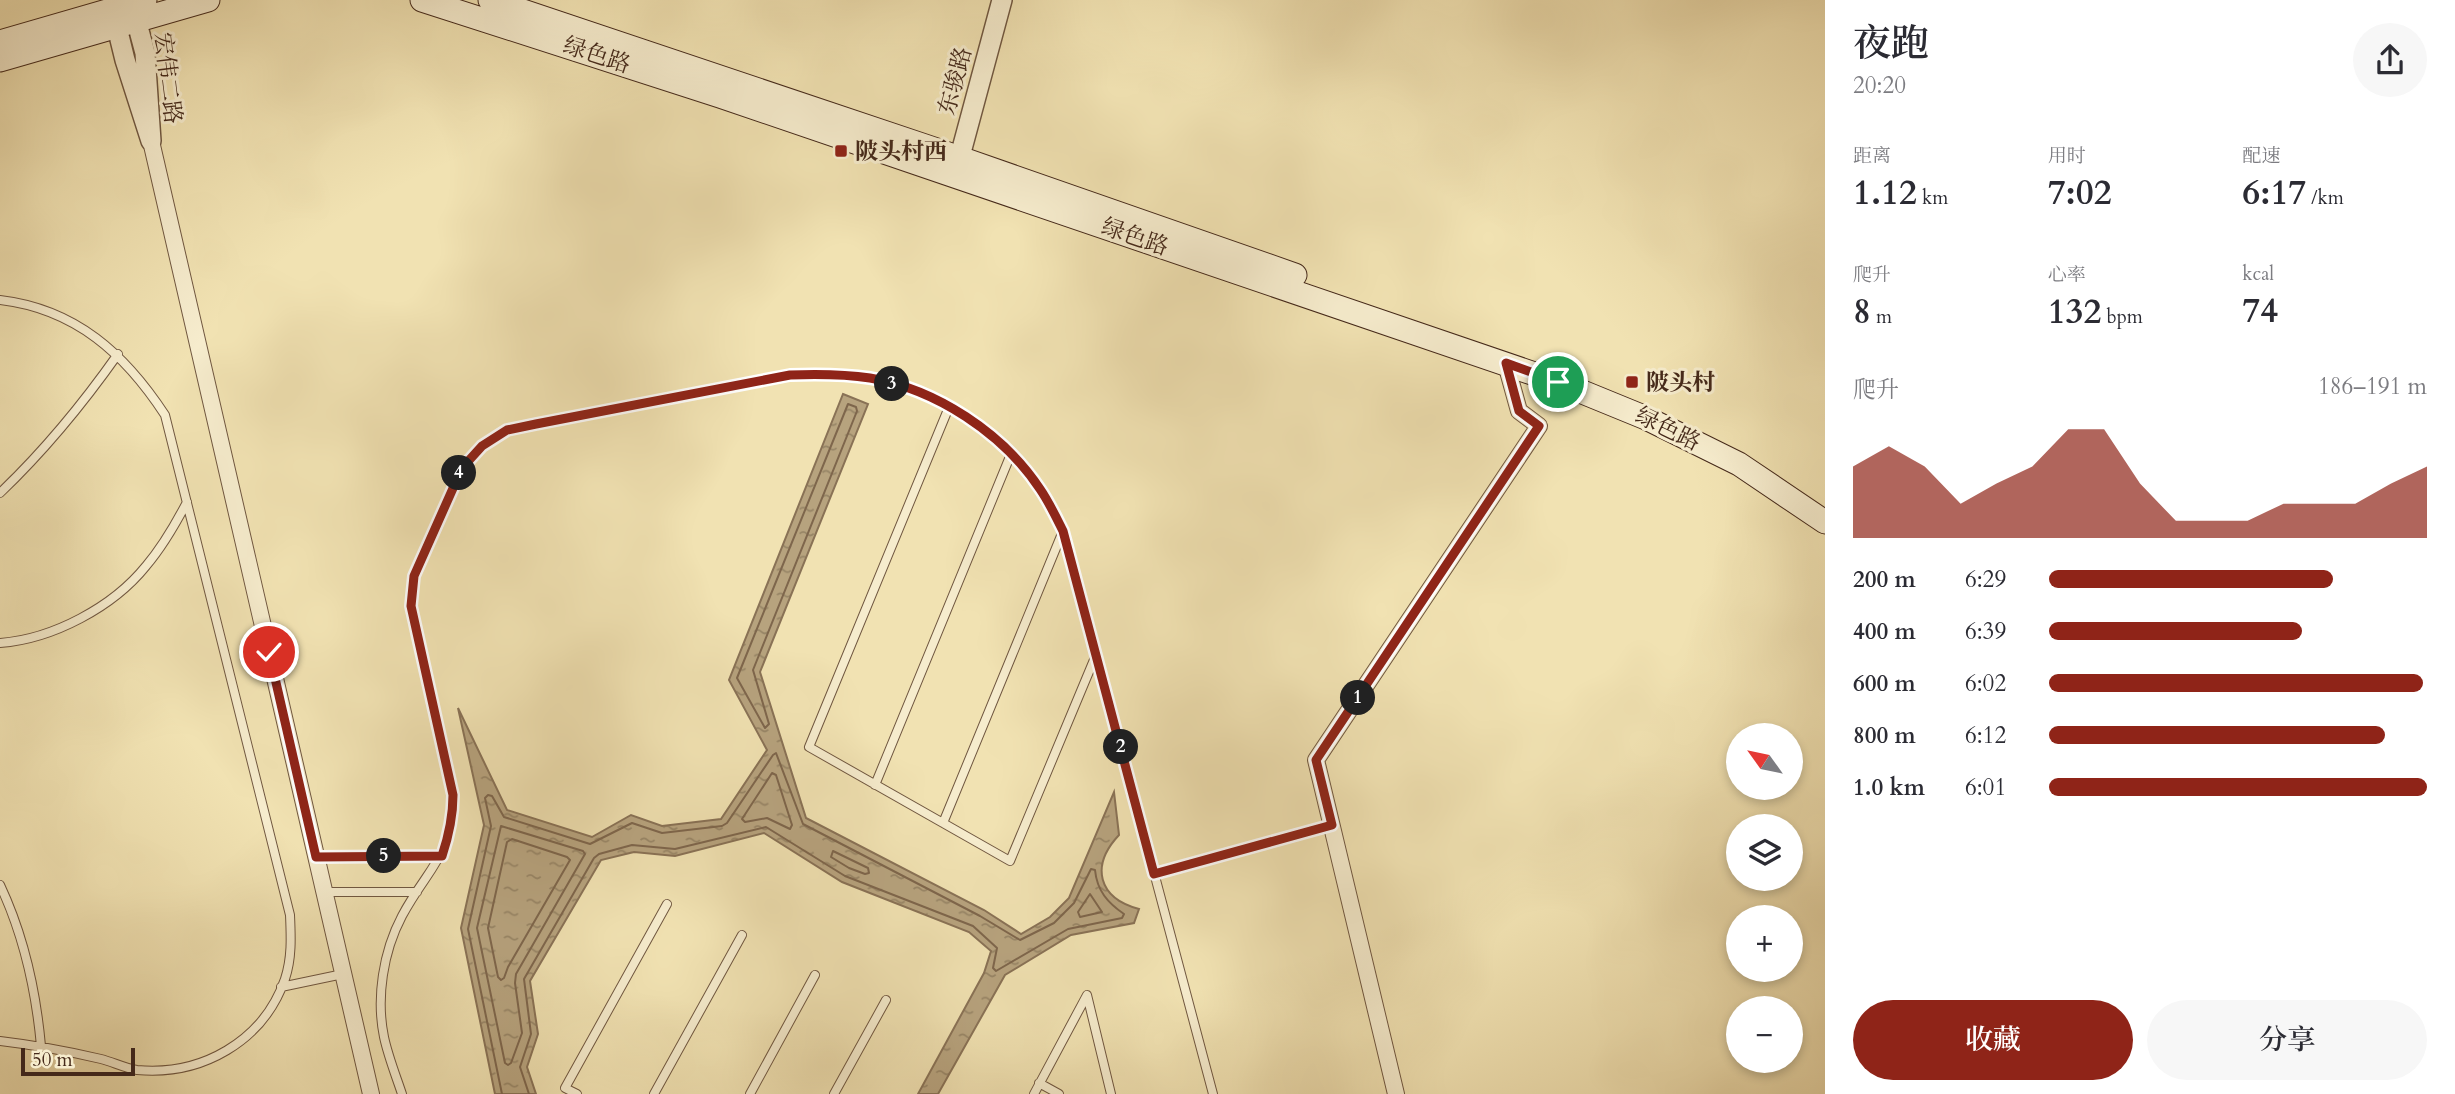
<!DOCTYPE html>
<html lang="zh">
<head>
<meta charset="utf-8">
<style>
  :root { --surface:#fff; --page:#f7f7f7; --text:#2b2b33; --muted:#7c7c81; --accent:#8f2418 }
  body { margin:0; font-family:Cardo,"Noto Serif SC",serif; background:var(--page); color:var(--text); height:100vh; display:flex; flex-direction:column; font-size:26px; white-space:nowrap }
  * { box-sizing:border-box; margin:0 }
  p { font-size:23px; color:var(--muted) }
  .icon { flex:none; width:38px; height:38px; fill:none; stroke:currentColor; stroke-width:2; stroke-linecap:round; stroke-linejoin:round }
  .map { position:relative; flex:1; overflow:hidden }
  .sheet { display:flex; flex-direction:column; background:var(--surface); width:630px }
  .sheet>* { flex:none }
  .needle { width:46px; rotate:303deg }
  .buttons { position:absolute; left:1726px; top:723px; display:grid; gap:14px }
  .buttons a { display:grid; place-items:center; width:77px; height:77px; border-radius:50%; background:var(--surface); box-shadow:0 4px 10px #0003; font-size:35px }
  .scale { position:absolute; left:21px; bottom:18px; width:114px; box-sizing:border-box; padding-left:7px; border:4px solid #45291a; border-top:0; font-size:19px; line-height:24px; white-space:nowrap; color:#45291a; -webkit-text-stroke:5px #f6eccd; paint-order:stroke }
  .pin { position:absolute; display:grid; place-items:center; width:60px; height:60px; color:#fff; margin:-30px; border:4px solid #fff; border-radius:50%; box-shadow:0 2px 7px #0007 }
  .km { position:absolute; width:35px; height:35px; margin:-18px; border-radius:50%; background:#222; color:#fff; font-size:19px; line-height:35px; text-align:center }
  .round { display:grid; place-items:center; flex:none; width:74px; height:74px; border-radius:37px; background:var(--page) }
  .headline { display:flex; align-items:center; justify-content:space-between; height:119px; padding:0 28px }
  h1 { font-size:38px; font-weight:600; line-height:52px }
  .stats { display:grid; grid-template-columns:repeat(3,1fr); gap:10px; height:119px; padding:7px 28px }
  .stats div { display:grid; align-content:center }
  .stats b { font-size:35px; font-weight:600 }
  .stats small { font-size:19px; font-weight:400 }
  .stats p { font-size:19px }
  .chart { height:196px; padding:14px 28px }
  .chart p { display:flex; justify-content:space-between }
  .chart svg { width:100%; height:126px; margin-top:7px; fill:var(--accent); opacity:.7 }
  .button { display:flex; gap:14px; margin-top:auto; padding:14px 28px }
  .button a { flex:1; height:80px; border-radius:42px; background:var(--accent); color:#fff; font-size:28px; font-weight:600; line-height:80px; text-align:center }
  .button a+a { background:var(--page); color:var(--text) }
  ul { padding:0 28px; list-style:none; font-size:23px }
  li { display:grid; grid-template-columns:112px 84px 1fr; align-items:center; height:52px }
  li i { height:18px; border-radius:9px; background:var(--accent) }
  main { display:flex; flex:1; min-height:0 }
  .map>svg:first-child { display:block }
  .water { fill:url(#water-ripples); stroke:#897256; stroke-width:2 }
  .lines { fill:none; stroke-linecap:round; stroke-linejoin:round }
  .shore { stroke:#7e664c; stroke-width:2 }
  .service-casing { stroke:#705740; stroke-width:10 }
  .minor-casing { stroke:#705740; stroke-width:18 }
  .tertiary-casing { stroke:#705740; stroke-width:22 }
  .secondary-casing { stroke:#45291a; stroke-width:25 }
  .service { stroke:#f6eccd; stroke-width:8 }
  .minor { stroke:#f6eccd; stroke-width:16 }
  .tertiary { stroke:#f6eccd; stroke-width:19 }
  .secondary { stroke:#f6eccd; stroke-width:23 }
  .route-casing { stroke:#fff; stroke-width:14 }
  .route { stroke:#8f2418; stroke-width:9 }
  .poi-dot { fill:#8f2418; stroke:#f6eccd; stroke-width:2.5 }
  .labels { text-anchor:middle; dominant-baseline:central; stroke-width:6; stroke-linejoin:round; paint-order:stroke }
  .street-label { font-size:23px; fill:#45291a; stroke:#f6eccd }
  .poi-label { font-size:23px; font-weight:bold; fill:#45291a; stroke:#f6eccd; text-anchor:start }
</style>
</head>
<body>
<main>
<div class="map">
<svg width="1825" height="1094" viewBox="0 0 1825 1094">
  <defs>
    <pattern id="water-ripples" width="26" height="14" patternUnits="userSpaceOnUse" patternTransform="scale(1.75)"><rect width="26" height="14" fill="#b7a37e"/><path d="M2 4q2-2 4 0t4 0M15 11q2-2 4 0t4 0" fill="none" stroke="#978566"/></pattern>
  </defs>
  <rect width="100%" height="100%" fill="#f1e2b2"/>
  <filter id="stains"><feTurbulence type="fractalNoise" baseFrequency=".00286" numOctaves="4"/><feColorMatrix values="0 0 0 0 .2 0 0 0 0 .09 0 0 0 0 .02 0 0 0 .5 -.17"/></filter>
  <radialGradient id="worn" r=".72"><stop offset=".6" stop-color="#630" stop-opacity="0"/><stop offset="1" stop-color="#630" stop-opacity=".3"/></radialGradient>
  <path class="water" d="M843 394 868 404 760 672 806 818 984 910 1021 934 1050 917 1069 898 1114 792 1119 835C1090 866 1098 898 1139 909L1134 923 1071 935 1005 975 938 1094H918L984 973 991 951 969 932 842 882 764 833 675 856 634 852 601 860 530 981 538 1034 527 1067 536 1094H495L461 928 484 825 458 708 507 810 592 837 631 815 662 826 721 819 767 750 729 680Z"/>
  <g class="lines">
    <path class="shore" d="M848 404 856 407 857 411 753 670 769 724 765 728 737 678Z
      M772 773 776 775 792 825 790 829 767 818 745 822 742 819Z
      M501 826 583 851 585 854 516 974 515 983 522 1033 511 1063 508 1065 505 1063 477 928Z
      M512 839 567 857 570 860 508 967 504 978 501 980 498 977 488 928 507 842Z
      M833 851 868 868 869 873 865 874 849 868 831 857Z
      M1090 894 1102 912 1080 917 1078 912Z
      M502 1094 468 929 491 826 485 798 488 795 492 796 504 817 590 844 632 823 662 833 722 826 727 823 773 755 776 753 803 824 980 916 1020 940 1054 923 1074 903 1091 869 1095 870C1097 891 1108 903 1124 914L1122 918 1068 929 996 971 993 968 997 948 973 926 845 876 766 827 675 849 632 845 599 854 594 858 524 979 531 1034 520 1067 529 1094"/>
    <defs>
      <path id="service" d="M0 300C76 309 125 354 165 415L290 915C291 937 292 958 285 979 263 1042 201 1076 137 1070 124 1068 113 1062 101 1059 67 1051 34 1045 0 1041
        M949 407 809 747 1010 861 1096 655
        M0 493C45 450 82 405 118 354
        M0 643C53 639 113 607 146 566 163 546 175 525 187 502
        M875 785 1011 454
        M943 823 1063 531
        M316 857 441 856
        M1155 874 1332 825
        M0 885C24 936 36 991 41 1046
        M325 892H417
        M281 987 343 974
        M1039 1083 1059 1094
        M402 1094C396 1076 388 1056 384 1037 376 998 383 952 402 916 428 867 453 857 453 795L411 606 414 576 462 468 482 445 507 430 790 375C817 374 843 374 870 378 936 389 1003 433 1040 489 1049 502 1056 517 1063 531L1213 1094
        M577 1094 565 1088 667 904
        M654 1094 742 935
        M750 1094 815 975
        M834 1094 886 1000
        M1034 1094 1087 995 1111 1094"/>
      <path id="minor" d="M151 141 371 1094
        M1396 1094 1316 760 1539 426 1519 411 1506 364"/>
      <path id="tertiary" d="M113 11 125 60 151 141 145 53 133 8
        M956 171 1002 0"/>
      <path id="secondary" d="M422 0 720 96 1558 382 1646 418 1739 464 1825 522
        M490 0 934 149 1295 275
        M0 42 145 0
        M0 60 208 0"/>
    </defs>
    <use href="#service" class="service-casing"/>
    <use href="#minor" class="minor-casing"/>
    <use href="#tertiary" class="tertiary-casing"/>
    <use href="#secondary" class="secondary-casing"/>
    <use href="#service" class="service"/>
    <use href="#minor" class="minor"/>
    <use href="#tertiary" class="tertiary"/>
    <use href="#secondary" class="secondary"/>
  </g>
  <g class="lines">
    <defs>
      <path id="route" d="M269 652 316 857 442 856C449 835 453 817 453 795L411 606 414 576 462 468 482 446 507 430 536 424 790 375C817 374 843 374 870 378 936 389 1003 433 1040 489 1049 502 1056 517 1063 531L1154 874 1332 825 1316 760 1539 426 1519 411 1506 363 1558 382"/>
    </defs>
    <use href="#route" class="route-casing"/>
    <use href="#route" class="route"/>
  </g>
  <g class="poi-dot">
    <rect x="834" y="144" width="14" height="14" rx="3.5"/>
    <rect x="1625" y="375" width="14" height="14" rx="3.5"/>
  </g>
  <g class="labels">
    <g class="street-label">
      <text transform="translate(597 55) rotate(18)">绿色路</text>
      <text transform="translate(168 78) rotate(83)">宏伟二路</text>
      <text transform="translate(955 81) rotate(-75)">东骏路</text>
      <text transform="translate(1135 237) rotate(19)">绿色路</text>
      <text transform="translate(1668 429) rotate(26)">绿色路</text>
    </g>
    <g class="poi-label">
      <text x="855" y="151">陂头村西</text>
      <text x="1646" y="382">陂头村</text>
    </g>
  </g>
  <rect width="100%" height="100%" filter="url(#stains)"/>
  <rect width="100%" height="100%" fill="url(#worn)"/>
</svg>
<div class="buttons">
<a><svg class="needle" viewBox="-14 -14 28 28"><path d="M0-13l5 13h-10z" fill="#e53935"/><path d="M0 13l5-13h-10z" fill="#7c7c81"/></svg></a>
<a><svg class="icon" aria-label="layers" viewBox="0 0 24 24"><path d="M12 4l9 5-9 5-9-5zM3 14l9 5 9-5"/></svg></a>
<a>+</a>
<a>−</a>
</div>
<div class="scale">50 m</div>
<div class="pin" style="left:1558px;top:382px;background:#1e9e55"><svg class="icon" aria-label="arrive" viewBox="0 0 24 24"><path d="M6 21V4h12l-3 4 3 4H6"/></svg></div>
<div class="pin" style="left:269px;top:652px;background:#d93025"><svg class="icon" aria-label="check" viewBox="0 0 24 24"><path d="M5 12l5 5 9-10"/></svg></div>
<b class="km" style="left:1358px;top:698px">1</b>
<b class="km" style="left:1121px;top:747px">2</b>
<b class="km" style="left:892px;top:384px">3</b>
<b class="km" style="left:459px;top:473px">4</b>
<b class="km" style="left:384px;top:856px">5</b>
</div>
<section class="sheet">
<div class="headline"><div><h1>夜跑</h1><p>20:20</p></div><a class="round"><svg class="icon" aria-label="share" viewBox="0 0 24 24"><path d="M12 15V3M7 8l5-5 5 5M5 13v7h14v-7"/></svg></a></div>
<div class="stats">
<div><p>距离</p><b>1.12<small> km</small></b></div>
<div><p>用时</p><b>7:02</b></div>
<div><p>配速</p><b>6:17<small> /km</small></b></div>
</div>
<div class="stats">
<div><p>爬升</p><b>8<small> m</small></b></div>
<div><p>心率</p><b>132<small> bpm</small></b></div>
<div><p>kcal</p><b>74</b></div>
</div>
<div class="chart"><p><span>爬升</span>186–191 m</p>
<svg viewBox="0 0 160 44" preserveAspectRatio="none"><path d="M0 44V19L10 12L20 19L30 32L40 25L50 19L60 6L70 6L80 25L90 38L100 38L110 38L120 32L130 32L140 32L150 25L160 19V44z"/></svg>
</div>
<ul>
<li><b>200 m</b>6:29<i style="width:75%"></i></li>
<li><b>400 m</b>6:39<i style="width:67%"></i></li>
<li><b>600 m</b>6:02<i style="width:99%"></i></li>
<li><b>800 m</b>6:12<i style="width:89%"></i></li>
<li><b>1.0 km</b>6:01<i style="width:100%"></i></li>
</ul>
<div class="button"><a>收藏</a><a>分享</a></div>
</section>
</main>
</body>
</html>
